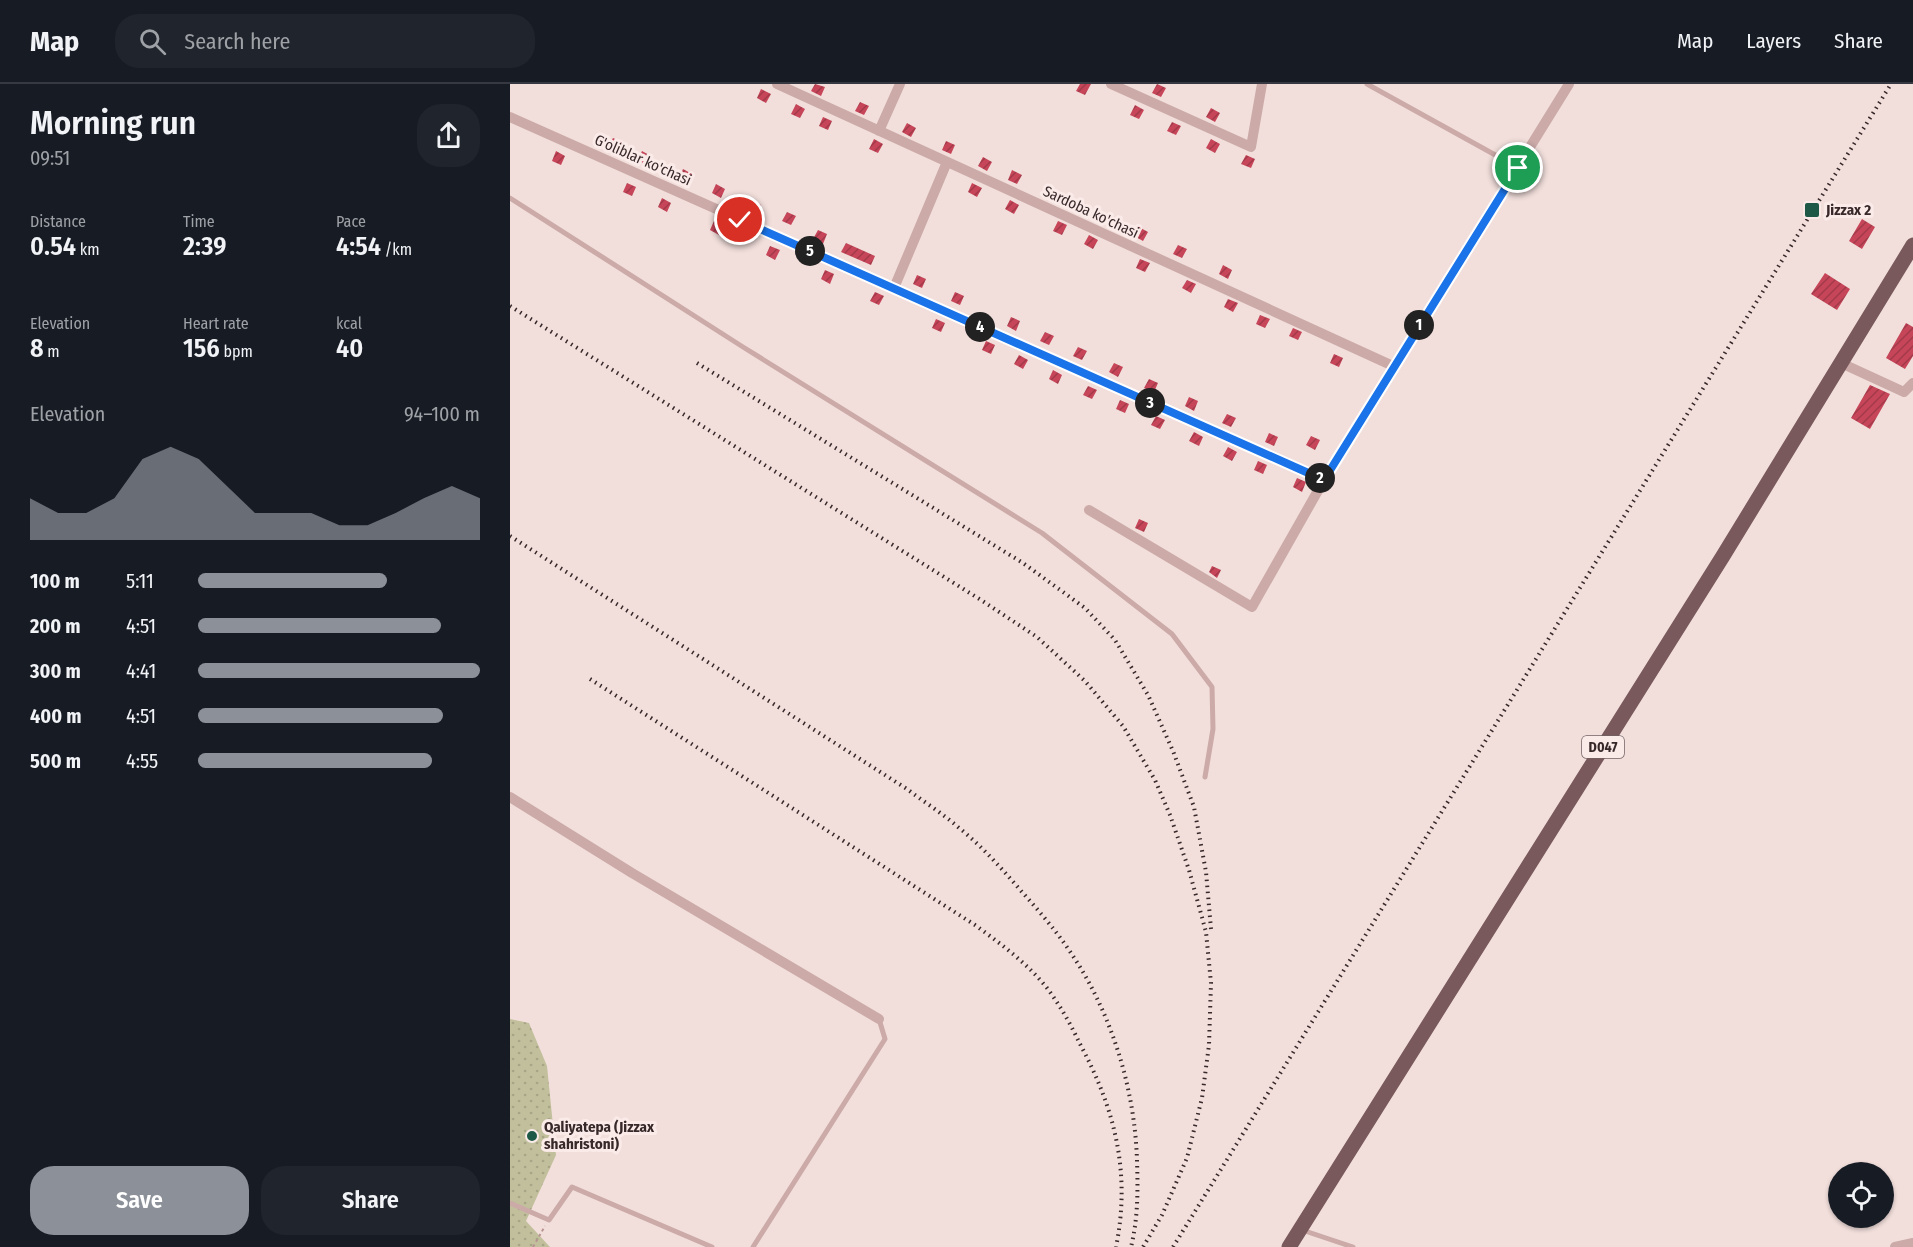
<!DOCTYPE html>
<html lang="en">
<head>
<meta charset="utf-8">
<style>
  :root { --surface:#171b24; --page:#20242c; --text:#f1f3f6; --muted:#9ea1a6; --line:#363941; --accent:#8c9099 }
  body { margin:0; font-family:"Fira Sans Condensed",sans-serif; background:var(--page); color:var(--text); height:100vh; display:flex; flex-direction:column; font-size:22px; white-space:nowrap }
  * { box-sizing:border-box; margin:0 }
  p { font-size:20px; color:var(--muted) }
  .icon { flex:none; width:33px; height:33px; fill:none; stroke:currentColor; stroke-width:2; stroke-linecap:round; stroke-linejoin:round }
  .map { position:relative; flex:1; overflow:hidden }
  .details { display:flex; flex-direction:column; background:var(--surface); width:510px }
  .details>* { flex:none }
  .tools { position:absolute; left:1318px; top:1078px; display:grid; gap:12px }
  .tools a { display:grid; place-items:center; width:66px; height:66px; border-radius:50%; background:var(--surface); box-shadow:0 2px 4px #0004; font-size:30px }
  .pin { position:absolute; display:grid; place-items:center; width:51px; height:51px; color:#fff; margin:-26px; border:3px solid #fff; border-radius:50%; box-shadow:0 2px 6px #0007 }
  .km { position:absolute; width:30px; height:30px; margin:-15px; border-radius:50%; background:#222; color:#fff; font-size:16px; line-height:30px; text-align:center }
  .round { display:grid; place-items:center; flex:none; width:63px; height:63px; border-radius:24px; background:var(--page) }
  .overview { display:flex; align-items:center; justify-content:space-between; height:102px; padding:0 30px }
  h1 { font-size:33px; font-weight:600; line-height:45px }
  .figures { display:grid; grid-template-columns:repeat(3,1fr); gap:9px; height:102px; padding:6px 30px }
  .figures div { display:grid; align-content:center }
  .figures b { font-size:26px; font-weight:600 }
  .figures small { font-size:16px; font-weight:400 }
  .figures p { font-size:16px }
  .chart { height:168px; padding:12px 30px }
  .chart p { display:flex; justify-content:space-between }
  .chart svg { width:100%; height:108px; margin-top:6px; fill:var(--accent); opacity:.7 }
  .button { display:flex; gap:12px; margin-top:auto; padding:12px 30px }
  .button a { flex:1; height:69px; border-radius:24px; background:var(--accent); color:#fff; font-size:24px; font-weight:600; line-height:69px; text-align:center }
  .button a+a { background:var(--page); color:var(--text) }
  ul { padding:0 30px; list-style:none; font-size:20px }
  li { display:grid; grid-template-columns:96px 72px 1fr; align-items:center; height:45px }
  li i { height:15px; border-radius:8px; background:var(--accent) }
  header { display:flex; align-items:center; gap:36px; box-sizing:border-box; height:84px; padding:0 30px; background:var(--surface); border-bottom:2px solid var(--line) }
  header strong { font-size:28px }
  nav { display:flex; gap:33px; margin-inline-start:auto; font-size:21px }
  .search { width:420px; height:54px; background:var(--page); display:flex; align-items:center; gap:15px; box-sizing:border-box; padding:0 21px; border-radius:24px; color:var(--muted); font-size:22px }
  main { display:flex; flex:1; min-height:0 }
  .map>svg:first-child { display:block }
  .grass { fill:url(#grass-dots) }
  .building { fill:url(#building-hatch) }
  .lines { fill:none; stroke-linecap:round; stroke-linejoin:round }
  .path { stroke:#b79492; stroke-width:2; stroke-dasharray:3 3; stroke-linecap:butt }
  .lane { stroke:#cbaaa8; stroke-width:5 }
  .street { stroke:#cbaaa8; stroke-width:10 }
  .primary { stroke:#79595b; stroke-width:15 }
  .rail { stroke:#372829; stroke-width:4; stroke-dasharray:1.5 4.5; stroke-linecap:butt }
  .route-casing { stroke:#fff; stroke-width:12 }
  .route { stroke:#1a73e8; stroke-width:8 }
  .poi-dot { fill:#1d5946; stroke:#faebe9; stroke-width:2 }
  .labels { text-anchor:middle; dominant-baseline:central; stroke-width:6; stroke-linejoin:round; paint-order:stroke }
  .shield { fill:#faebe9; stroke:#726263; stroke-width:1.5 }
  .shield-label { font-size:14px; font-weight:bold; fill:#372829 }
  .street-label { font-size:15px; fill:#372829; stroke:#faebe9 }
  .poi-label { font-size:15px; font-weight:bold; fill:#372829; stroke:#faebe9; text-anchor:start }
</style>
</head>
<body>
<header>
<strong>Map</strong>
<div class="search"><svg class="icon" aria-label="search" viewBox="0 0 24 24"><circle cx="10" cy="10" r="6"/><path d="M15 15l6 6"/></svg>Search here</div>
<nav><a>Map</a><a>Layers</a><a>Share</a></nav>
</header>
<main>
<section class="details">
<div class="overview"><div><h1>Morning run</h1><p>09:51</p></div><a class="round"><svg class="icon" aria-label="share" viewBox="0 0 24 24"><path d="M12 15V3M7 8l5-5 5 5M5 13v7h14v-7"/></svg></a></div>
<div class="figures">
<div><p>Distance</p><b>0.54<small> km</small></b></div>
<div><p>Time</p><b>2:39</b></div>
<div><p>Pace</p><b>4:54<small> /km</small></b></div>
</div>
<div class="figures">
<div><p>Elevation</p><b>8<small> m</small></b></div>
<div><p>Heart rate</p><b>156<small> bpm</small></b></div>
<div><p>kcal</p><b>40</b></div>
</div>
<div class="chart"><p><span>Elevation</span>94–100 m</p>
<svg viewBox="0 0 160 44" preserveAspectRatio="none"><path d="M0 44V27L10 33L20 33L30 27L40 11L50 6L60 11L70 22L80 33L90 33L100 33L110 38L120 38L130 33L140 27L150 22L160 27V44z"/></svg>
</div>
<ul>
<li><b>100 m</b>5:11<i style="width:67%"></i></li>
<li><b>200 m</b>4:51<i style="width:86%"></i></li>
<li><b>300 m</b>4:41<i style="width:100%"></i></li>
<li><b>400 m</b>4:51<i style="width:87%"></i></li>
<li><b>500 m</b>4:55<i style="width:83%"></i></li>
</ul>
<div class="button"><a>Save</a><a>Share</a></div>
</section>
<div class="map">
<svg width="1403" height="1163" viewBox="0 0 1403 1163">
  <defs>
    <pattern id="grass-dots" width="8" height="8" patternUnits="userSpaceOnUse" patternTransform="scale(1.5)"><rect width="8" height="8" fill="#c2c09c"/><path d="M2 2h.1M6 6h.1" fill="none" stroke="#a7a586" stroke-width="1.8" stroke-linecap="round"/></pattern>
    <pattern id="building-hatch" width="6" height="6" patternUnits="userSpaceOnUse" patternTransform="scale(1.5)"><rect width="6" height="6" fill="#c74558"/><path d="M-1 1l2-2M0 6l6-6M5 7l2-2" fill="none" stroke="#a23a49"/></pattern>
  </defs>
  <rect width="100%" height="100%" fill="#f2dfdc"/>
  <path class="grass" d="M0 935 19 939 37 982 46 1071 16 1137 40 1163H0Z"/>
  <path class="building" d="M305 0 315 3 311 12 301 7Z
    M570 0H581L575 11 566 7Z
    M647 0 656 4 651 13 642 9Z
    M251 5 261 10 256 19 247 14Z
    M350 18 359 22 354 31 345 27Z
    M286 20 295 25 290 34 281 30Z
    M625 21 634 26 629 35 620 31Z
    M701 24 710 29 705 38 696 33Z
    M313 33 322 37 318 46 309 42Z
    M662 38 671 42 666 51 657 47Z
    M397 39 406 44 401 53 392 48Z
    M103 54 112 58 107 67 98 63Z
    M364 55 373 60 368 69 359 65Z
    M701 55 710 60 705 69 696 64Z
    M436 57 445 61 441 70 432 66Z
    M46 67 55 72 51 81 42 77Z
    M132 67 141 72 137 81 128 76Z
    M736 71 745 75 741 84 731 80Z
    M473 73 482 78 477 87 468 82Z
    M173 85 182 90 178 99 169 95Z
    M502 86 512 91 507 100 498 96Z
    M117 99 126 103 122 112 113 108Z
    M462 99 472 104 467 113 458 108Z
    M206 100 215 105 211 114 202 109Z
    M545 106 576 120 571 129 555 123V122L540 115Z
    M152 114 161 119 157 128 148 123Z
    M241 116 251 121 246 130 237 125Z
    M500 116 509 121 504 130 495 125Z
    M277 128 286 132 281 141 272 137Z
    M596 129 605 133 601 142 592 138Z
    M1352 135 1365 143 1352 165 1339 157Z
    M204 137 214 142 209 151 200 146Z
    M548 137 557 141 552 151 543 147Z
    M629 143 638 148 633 157 624 152Z
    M308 146 317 150 313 160 303 155Z
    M579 151 588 156 583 165 574 160Z
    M336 159 365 172 361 181 331 168Z
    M668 161 677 165 672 174 663 170Z
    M260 162 270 166 265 176 256 171Z
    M630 175 640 179 635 188 626 184Z
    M713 181 722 186 718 195 709 190Z
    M315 186 324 190 320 200 311 195Z
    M1315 189 1340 205 1327 226 1301 210Z
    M407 191 416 195 412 204 403 200Z
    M677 196 686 200 681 209 672 204Z
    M365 208 374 212 369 221 360 217Z
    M445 208 454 212 450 221 441 217Z
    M718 215 728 219 723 228 714 223Z
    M750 231 760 235 755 244 746 240Z
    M501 233 510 237 506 247 497 242Z
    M426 235 435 239 431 248 422 244Z
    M1396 239 1403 243V272L1395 285 1376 274Z
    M783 244 792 248 788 256 779 252Z
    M535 248 544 252 539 261 530 257Z
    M476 257 485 261 481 270 472 266Z
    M568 263 577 267 572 276 563 272Z
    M824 270 833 274 829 283 820 279Z
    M509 271 518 276 513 285 504 280Z
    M604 279 613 283 608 293 599 288Z
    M543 286 552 291 548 300 539 295Z
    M639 295 648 299 644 308 634 304Z
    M1360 301 1380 310 1360 345 1341 334Z
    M578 302 587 306 582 315 573 311Z
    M679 313 688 317 684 327 675 322Z
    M610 316 619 320 615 329 606 325Z
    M717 330 726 334 721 343 712 339Z
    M646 332 655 336 650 345 641 341Z
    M684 348 693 353 689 362 679 357Z
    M759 349 768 353 764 362 755 358Z
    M801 352 810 356 805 366 796 361Z
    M718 363 727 368 722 377 713 372Z
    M748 377 757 381 753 390 744 386Z
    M787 394 796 398 792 408 783 403Z
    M629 435 638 439 634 448 625 444Z
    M702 482 711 486 707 494 699 488Z"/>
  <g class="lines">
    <path class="path" d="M23 1163 35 1142"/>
    <path class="lane" d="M857 0 1007 83
      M0 114 233 263 532 449 662 550 702 603 703 645 695 693
      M0 1119 39 1136 62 1103 202 1163
      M792 1146 843 1163
      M243 1163 375 955 369 935"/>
    <path class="street" d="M267 0 883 282
      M601 0 741 63 752 0
      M0 33 814 396
      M369 47 390 0
      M384 204 437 78
      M1331 279 1394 308 1403 299
      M579 426 742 523 814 396 1059 0
      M0 713 122 789 369 935
      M1385 1163 1403 1159"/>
    <path class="primary" d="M779 1163 1213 472 1403 161"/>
    <path class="rail" d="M0 222 471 516 527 553 575 597 613 642 645 696 660 731 679 786 696 848 701 899 699 961 692 1014 677 1074 652 1131 633 1163
      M187 279 513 479 575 524 605 556 638 611 663 667 684 723 696 788 701 845
      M0 452 397 705C414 718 432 729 448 743 472 762 492 785 512 808 530 828 548 849 563 872 602 931 625 1006 627 1077 628 1106 628 1135 621 1163
      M80 595 465 841C491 860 517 879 537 904 550 921 561 941 570 960 605 1025 621 1089 606 1163
      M663 1163 1381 0"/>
  </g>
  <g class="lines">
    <defs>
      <path id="route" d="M230 136 814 396 1008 84"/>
    </defs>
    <use href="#route" class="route-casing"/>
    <use href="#route" class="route"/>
  </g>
  <g class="poi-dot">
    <rect x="1294" y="118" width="16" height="16" rx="3"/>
    <circle cx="22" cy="1052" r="6"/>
  </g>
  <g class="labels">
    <rect class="shield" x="1072" y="652" width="42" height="22" rx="4.5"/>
    <g class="shield-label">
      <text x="1093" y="663">D047</text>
    </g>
    <g class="street-label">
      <text transform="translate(133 76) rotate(24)">G'oliblar ko'chasi</text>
      <text transform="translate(581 128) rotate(25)">Sardoba ko'chasi</text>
    </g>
    <g class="poi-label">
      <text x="1316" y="126">Jizzax 2</text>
      <text x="34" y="1043">Qaliyatepa (Jizzax<tspan x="34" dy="17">shahristoni)</tspan></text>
    </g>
  </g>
</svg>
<div class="tools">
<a><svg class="icon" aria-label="locate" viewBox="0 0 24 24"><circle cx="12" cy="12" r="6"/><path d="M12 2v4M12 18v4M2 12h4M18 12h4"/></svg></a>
</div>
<div class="pin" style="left:1008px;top:84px;background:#1e9e55"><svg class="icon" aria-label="arrive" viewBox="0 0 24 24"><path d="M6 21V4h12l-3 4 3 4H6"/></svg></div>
<div class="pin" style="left:230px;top:136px;background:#d93025"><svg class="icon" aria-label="check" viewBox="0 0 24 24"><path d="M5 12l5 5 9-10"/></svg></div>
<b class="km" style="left:909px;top:241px">1</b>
<b class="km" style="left:810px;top:394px">2</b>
<b class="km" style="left:640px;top:319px">3</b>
<b class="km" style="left:470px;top:243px">4</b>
<b class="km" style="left:300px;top:167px">5</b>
</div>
</main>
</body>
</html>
